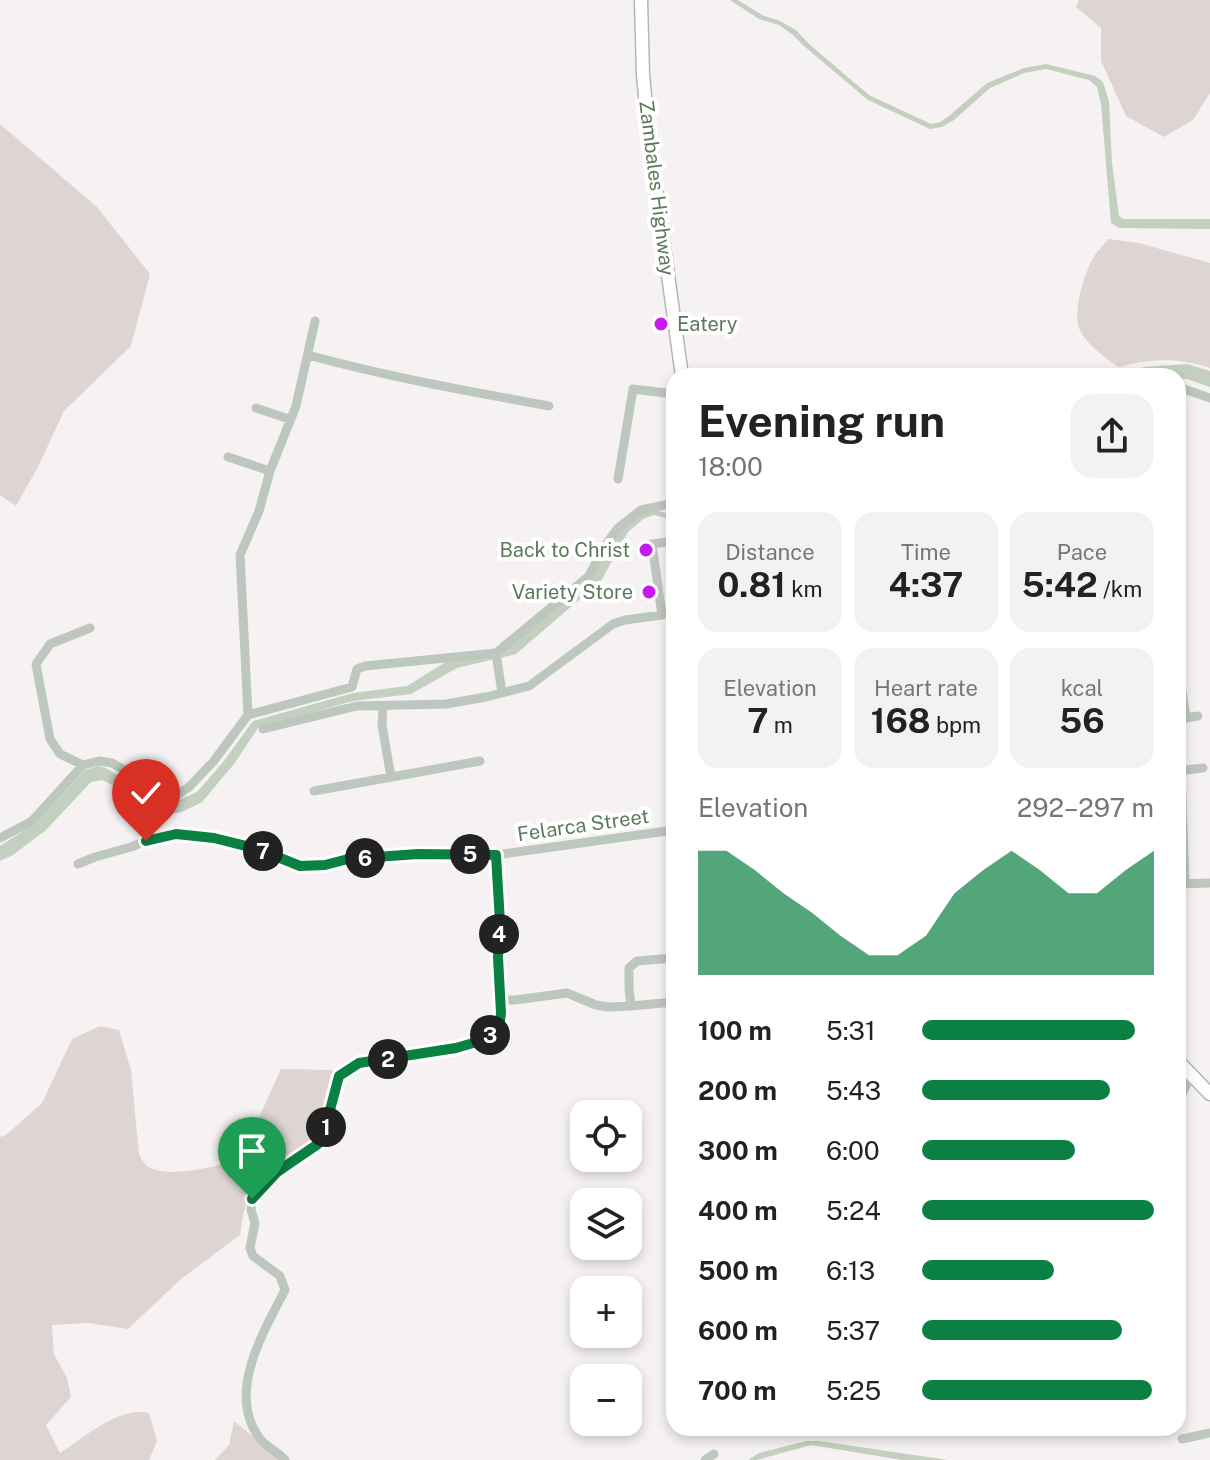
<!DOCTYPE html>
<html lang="en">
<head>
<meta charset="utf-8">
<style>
  :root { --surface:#fff; --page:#f2f2f2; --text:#222; --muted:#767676; --accent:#0b8043 }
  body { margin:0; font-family:"Public Sans",sans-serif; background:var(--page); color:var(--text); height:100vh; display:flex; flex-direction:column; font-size:30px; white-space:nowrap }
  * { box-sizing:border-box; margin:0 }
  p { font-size:26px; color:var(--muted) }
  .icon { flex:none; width:44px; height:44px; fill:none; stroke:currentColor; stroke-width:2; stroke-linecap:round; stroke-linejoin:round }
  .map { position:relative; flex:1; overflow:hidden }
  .details { position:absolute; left:666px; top:368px; width:520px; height:1068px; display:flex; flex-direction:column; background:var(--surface); border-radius:24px; box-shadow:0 4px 12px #0003 }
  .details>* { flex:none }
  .controls { position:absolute; left:570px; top:1100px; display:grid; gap:16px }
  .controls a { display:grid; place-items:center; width:72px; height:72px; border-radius:16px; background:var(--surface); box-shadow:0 4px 12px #0003; font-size:40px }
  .pin { position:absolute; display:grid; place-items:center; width:68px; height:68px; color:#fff; margin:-82px -34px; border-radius:50% 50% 50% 0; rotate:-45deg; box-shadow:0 0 8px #0007 }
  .pin .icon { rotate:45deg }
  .km { position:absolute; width:40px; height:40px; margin:-20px; border-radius:50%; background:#222; color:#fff; font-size:22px; line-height:40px; text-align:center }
  .round { display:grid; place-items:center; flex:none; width:84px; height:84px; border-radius:24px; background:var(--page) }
  .summary { display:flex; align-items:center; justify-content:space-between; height:136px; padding:0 32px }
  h1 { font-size:44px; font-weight:700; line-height:60px }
  .metrics { display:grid; grid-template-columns:repeat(3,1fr); gap:12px; height:136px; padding:8px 32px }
  .metrics div { display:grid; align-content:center; border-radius:20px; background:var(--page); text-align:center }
  .metrics b { font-size:34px; font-weight:700 }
  .metrics small { font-size:22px; font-weight:400 }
  .metrics p { font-size:22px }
  .chart { height:224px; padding:16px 32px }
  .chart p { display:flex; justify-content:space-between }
  .chart svg { width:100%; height:144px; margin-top:8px; fill:var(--accent); opacity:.7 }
  ul { padding:0 32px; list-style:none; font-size:26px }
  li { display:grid; grid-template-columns:128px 96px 1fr; align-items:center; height:60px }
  li i { height:20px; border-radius:10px; background:var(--accent) }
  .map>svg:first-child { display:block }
  .green { fill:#ded5d3 }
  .water { fill:#c3cfbf }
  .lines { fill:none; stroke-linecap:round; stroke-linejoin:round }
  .major-casing { stroke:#afbab0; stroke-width:15 }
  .minor { stroke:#bec7be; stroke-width:9 }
  .major { stroke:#fff; stroke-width:12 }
  .route-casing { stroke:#fff; stroke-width:16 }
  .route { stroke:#0b8043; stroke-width:10 }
  .poi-dot { fill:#c719f0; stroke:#fff; stroke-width:3 }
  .labels { text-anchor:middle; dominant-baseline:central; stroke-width:8; stroke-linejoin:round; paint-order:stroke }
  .street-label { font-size:20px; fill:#5b7a5c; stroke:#fff }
  .poi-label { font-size:20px; fill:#5b7a5c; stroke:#fff; text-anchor:end }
</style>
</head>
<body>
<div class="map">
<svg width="1210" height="1460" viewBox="0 0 1210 1460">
  <rect width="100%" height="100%" fill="#f6f2f4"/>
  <path class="green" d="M1079 0H1210V93L1193 120 1164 137 1126 116 1101 61V28L1076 7Z
    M0 124 97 207 150 274 131 346 64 411 38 467 16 506 0 495Z
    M1108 239 1139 243 1210 263V368C1179 358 1150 358 1119 367 1107 360 1083 341 1079 328 1073 311 1084 275 1092 260 1096 252 1103 246 1108 239Z
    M100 1026 119 1030 131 1070 139 1154C141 1158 143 1162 146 1165 162 1179 213 1168 231 1161L236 1150 237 1139 254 1128 281 1069 333 1070C327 1094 325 1127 308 1146 301 1153 290 1158 282 1163 250 1185 245 1198 240 1235L181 1279 128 1329 88 1323 52 1325 54 1354 67 1378 71 1397 46 1425 60 1453C84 1438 118 1406 149 1413L157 1441 149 1460H0V1137L6 1135 42 1103 72 1039Z
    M234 1421 282 1460H215L229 1445Z"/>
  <path class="water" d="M730 0H738L762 15 780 21 796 30 809 44 869 95 931 124 940 122 949 116 987 83 1024 68 1046 64 1095 76 1103 82 1109 101 1112 163 1119 216 1123 219H1210V229L1119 228 1111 223 1101 104 1097 87 1089 80 1046 69 1024 73 990 88 954 120 942 127 930 129 868 100 805 47 793 35 779 25 759 19Z
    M1187 364 1210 371V387L1187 379H1178V376H1123L1144 367Z
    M658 511 674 515V520L654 515 643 519 628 532 601 581 516 654 457 668 411 694 353 701 258 728 234 764 202 802 182 812 170 814 157 810 119 788 102 780 91 782 46 830 13 855 0 861V846L37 822 85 770 98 766 106 768 150 795 169 802 179 800 197 792 223 762 253 721 353 693 407 686 452 658 503 648 592 578 620 527 642 512Z
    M806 1441H819L948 1460H902L811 1445 757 1460H748L759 1453Z"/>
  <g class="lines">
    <defs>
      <path id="major" d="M641 0 643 75 649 138 682 376
        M1178 1061 1210 1094"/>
    </defs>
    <use href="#major" class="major-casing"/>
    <path class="minor" d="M308 355C388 377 468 391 549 406
      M1178 387 1210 398
      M256 408 289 419
      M228 457 270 471
      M618 479 633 389 674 394
      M496 653 502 693
      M1178 665 1186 718
      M383 706 382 725 391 777
      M248 715 240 555 259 511 270 471 296 406 315 321
      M1178 719 1198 716
      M263 729 357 706 446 704 486 697 529 686 613 624 625 620 662 615 652 544 674 541
      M83 765 60 754 50 739 36 664 50 644 90 628
      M1178 771 1203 768
      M1181 771 1185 884
      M314 791 480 761
      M0 838 32 821 83 765 99 761 112 763 166 794 176 796 189 787 213 762 248 715 352 687 357 669 365 666 496 653 589 576 602 550 618 528 641 510 674 503
      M78 864 95 857 131 847 146 841 176 834 229 841 258 849 300 866 325 865 348 859 418 854 496 855 674 830
      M1178 884 1210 883
      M501 1000H515L567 993 596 1005 608 1007 631 1006 629 989V968L637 961 674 958
      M631 1006 674 1002
      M1178 1104 1191 1074
      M1182 1439 1210 1433
      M285 1460C278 1452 268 1448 261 1440 225 1395 263 1333 285 1290L280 1276 253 1256 250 1248 255 1223 251 1210 252 1199 277 1172 318 1144 325 1129 339 1076 359 1063 456 1048 480 1041 499 1029 501 1013 498 957 500 922 496 855
      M705 1460 714 1454"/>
    <use href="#major" class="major"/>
  </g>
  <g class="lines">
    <defs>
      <path id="route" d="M146 841 176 834 214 838 258 849 300 866 325 865 348 859 418 854 496 855 500 922 498 957 501 1013 499 1029 480 1041 456 1048 359 1063 339 1076 325 1129 318 1144 277 1172 252 1199"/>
    </defs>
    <use href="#route" class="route-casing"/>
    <use href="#route" class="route"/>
  </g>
  <g class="poi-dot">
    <circle cx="661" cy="324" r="8"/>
    <circle cx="646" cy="550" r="8"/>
    <circle cx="649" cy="592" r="8"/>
  </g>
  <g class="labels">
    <g class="street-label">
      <text transform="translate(657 188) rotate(83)">Zambales Highway</text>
      <text transform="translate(583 825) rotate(-8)">Felarca Street</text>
    </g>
    <g class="poi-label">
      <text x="677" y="324" text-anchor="start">Eatery</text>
      <text x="630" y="550">Back to Christ</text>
      <text x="633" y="592">Variety Store</text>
    </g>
  </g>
</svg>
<div class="controls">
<a><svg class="icon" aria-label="locate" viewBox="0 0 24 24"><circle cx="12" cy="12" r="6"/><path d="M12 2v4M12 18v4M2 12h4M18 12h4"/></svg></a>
<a><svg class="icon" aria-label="layers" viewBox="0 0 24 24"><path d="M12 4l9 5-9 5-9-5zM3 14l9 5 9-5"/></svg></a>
<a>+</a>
<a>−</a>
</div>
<div class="pin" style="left:252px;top:1199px;background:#1e9e55"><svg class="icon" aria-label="arrive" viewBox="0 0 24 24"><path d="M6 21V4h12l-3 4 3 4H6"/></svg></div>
<div class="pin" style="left:146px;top:841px;background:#d93025"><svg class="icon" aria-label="check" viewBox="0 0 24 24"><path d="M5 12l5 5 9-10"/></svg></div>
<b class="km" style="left:326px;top:1127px">1</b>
<b class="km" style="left:388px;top:1059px">2</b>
<b class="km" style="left:490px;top:1035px">3</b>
<b class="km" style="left:499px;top:934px">4</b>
<b class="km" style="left:470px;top:854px">5</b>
<b class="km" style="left:365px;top:858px">6</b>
<b class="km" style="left:263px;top:851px">7</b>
<section class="details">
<div class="summary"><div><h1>Evening run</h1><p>18:00</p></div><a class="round"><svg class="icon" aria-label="share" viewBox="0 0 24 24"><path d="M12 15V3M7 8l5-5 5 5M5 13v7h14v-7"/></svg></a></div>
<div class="metrics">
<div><p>Distance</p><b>0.81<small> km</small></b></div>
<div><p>Time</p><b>4:37</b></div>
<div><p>Pace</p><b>5:42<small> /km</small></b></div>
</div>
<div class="metrics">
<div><p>Elevation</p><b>7<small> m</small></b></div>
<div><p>Heart rate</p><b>168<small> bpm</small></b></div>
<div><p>kcal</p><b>56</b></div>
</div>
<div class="chart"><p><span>Elevation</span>292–297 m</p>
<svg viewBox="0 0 160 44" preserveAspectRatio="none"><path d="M0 44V6L10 6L20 12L30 19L40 25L50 32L60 38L70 38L80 32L90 19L100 12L110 6L120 12L130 19L140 19L150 12L160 6V44z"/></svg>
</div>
<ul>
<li><b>100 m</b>5:31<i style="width:92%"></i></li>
<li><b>200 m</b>5:43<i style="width:81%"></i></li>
<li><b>300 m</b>6:00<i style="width:66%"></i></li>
<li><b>400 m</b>5:24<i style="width:100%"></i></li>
<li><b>500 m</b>6:13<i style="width:57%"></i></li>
<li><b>600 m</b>5:37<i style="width:86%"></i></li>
<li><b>700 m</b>5:25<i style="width:99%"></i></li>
</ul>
</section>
</div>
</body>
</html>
